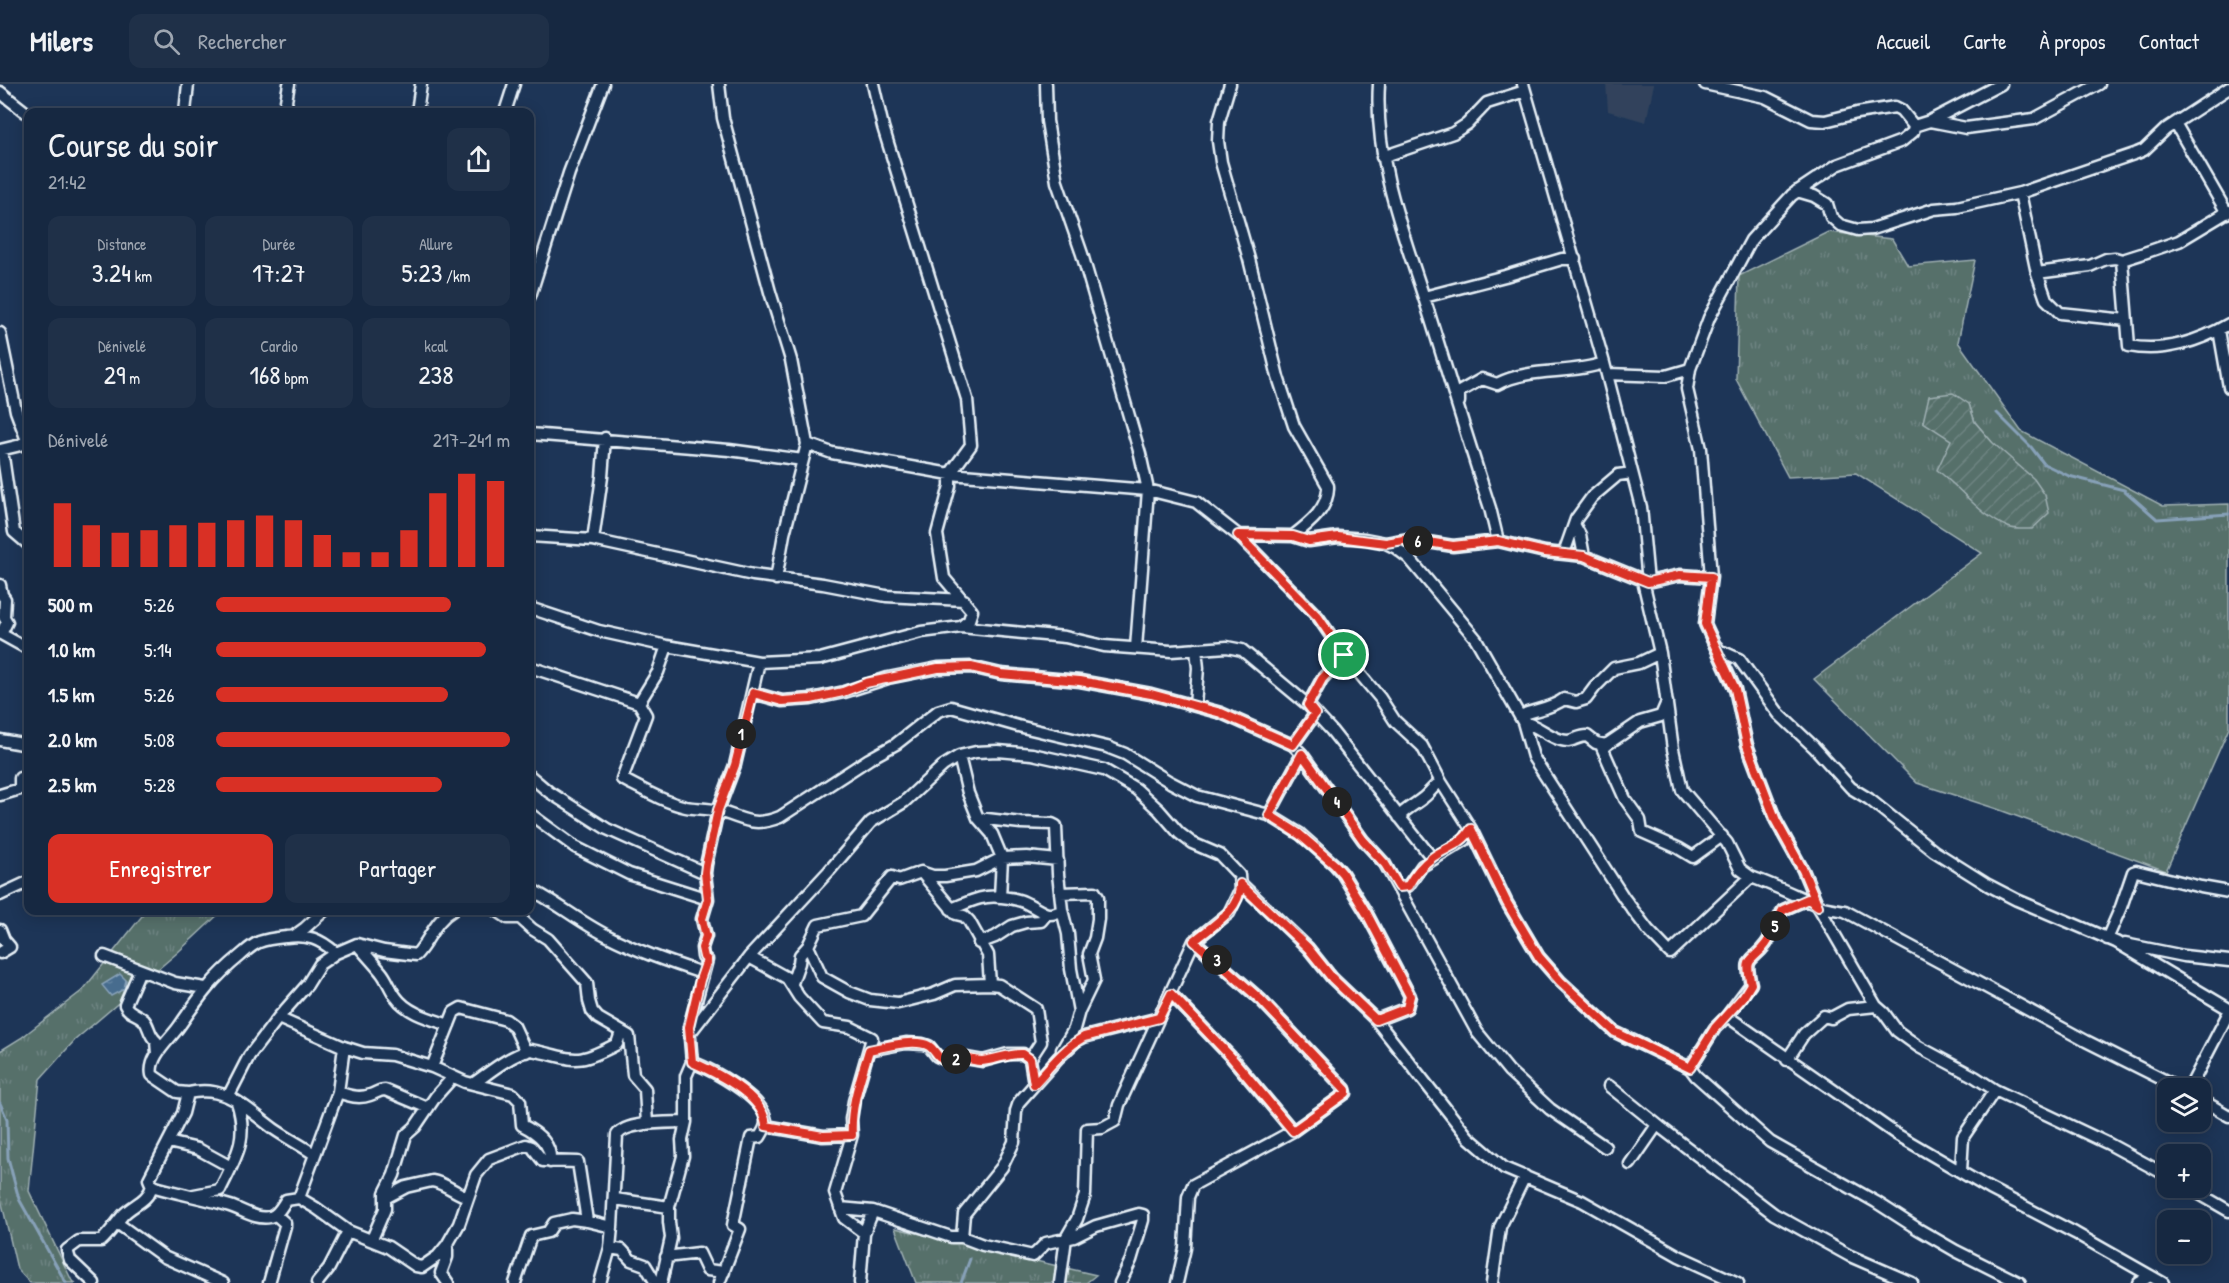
<!DOCTYPE html>
<html lang="fr">
<head>
<meta charset="utf-8">
<style>
  :root { --surface:#162841; --page:#1f3048; --text:#f1f3f6; --muted:#9ea6b1; --line:#35445a; --accent:#d93025 }
  body { margin:0; font-family:"Patrick Hand",sans-serif; background:var(--page); color:var(--text); height:100vh; display:flex; flex-direction:column; font-size:22px; white-space:nowrap }
  * { box-sizing:border-box; margin:0 }
  p { font-size:20px; color:var(--muted) }
  .icon { flex:none; width:33px; height:33px; fill:none; stroke:currentColor; stroke-width:2; stroke-linecap:round; stroke-linejoin:round }
  .map { position:relative; flex:1; overflow:hidden }
  .panel { position:absolute; left:24px; top:24px; width:510px; height:807px; display:flex; flex-direction:column; background:var(--surface); border-radius:12px; box-shadow:0 3px 15px #0003,0 0 0 2px var(--line) }
  .panel>* { flex:none }
  .buttons { position:absolute; left:2157px; top:994px; display:grid; gap:12px }
  .buttons a { display:grid; place-items:center; width:54px; height:54px; border-radius:12px; background:var(--surface); box-shadow:0 3px 15px #0003,0 0 0 2px var(--line); font-size:30px }
  .pin { position:absolute; display:grid; place-items:center; width:51px; height:51px; color:#fff; margin:-26px; border:3px solid #fff; border-radius:50%; box-shadow:0 2px 6px #0007 }
  .km { position:absolute; width:30px; height:30px; margin:-15px; border-radius:50%; background:#222; color:#fff; font-size:16px; line-height:30px; text-align:center }
  .round { display:grid; place-items:center; flex:none; width:63px; height:63px; border-radius:12px; background:var(--page) }
  .headline { display:flex; align-items:center; justify-content:space-between; height:102px; padding:0 24px }
  h1 { font-size:33px; font-weight:600; line-height:45px }
  .stats { display:grid; grid-template-columns:repeat(3,1fr); gap:9px; height:102px; padding:6px 24px }
  .stats div { display:grid; align-content:center; border-radius:12px; background:var(--page); text-align:center }
  .stats b { font-size:26px; font-weight:600 }
  .stats small { font-size:16px; font-weight:400 }
  .stats p { font-size:16px }
  .chart { height:168px; padding:12px 24px }
  .chart p { display:flex; justify-content:space-between }
  .chart svg { width:100%; height:108px; margin-top:6px; stroke:var(--accent); stroke-width:6 }
  .primary-button { display:flex; gap:12px; margin-top:auto; padding:12px 24px }
  .primary-button a { flex:1; height:69px; border-radius:12px; background:var(--accent); color:#fff; font-size:24px; font-weight:600; line-height:69px; text-align:center }
  .primary-button a+a { background:var(--page); color:var(--text) }
  ul { padding:0 24px; list-style:none; font-size:20px }
  li { display:grid; grid-template-columns:96px 72px 1fr; align-items:center; height:45px }
  li i { height:15px; border-radius:8px; background:var(--accent) }
  header { display:flex; align-items:center; gap:36px; box-sizing:border-box; height:84px; padding:0 30px; background:var(--surface); border-bottom:2px solid var(--line) }
  header strong { font-size:28px }
  nav { display:flex; gap:33px; margin-inline-start:auto; font-size:21px }
  .search { width:420px; height:54px; background:var(--page); display:flex; align-items:center; gap:15px; box-sizing:border-box; padding:0 21px; border-radius:12px; color:var(--muted); font-size:22px }
  .map>svg:first-child { display:block }
  .built { fill:#30435c }
  .grass { fill:url(#grass-tufts); stroke:#9fb0b2; stroke-width:1.5; fill-rule:evenodd }
  .garden { fill:url(#garden-furrows); stroke:#9fb0b2; stroke-width:1.5 }
  .water { fill:url(#water-ripples); stroke:#87a1b8; stroke-width:1.5 }
  .lines { fill:none; stroke-linecap:round; stroke-linejoin:round }
  .stream { stroke:#87a1b8; stroke-width:3 }
  .street-casing { stroke:#e8f1f8; stroke-width:15 }
  .street { stroke:#1d3557; stroke-width:10 }
  .route-casing { stroke:#fff; stroke-width:12 }
  .route { stroke:#d93025; stroke-width:8 }
</style>
</head>
<body>
<header>
<strong>Milers</strong>
<div class="search"><svg class="icon" aria-label="search" viewBox="0 0 24 24"><circle cx="10" cy="10" r="6"/><path d="M15 15l6 6"/></svg>Rechercher</div>
<nav><a>Accueil</a><a>Carte</a><a>À propos</a><a>Contact</a></nav>
</header>
<div class="map">
<svg width="2229" height="1199" viewBox="0 0 2229 1199">
  <defs>
    <pattern id="grass-tufts" width="24" height="20" patternUnits="userSpaceOnUse" patternTransform="scale(1.5)"><rect width="24" height="20" fill="#566f6b"/><path d="M3 7l-1-3M5 7V3M7 7l1-3M15 17l-1-3M17 17v-4M19 17l1-3" fill="none" stroke="#6e8481"/></pattern>
    <pattern id="garden-furrows" width="10" height="10" patternUnits="userSpaceOnUse" patternTransform="scale(1.5)"><rect width="10" height="10" fill="#566f6b"/><path d="M-1 1l2-2M0 10L10 0M9 11l2-2" fill="none" stroke="#6e8481"/></pattern>
    <pattern id="water-ripples" width="26" height="14" patternUnits="userSpaceOnUse" patternTransform="scale(1.5)"><rect width="26" height="14" fill="#466c8e"/><path d="M2 4q2-2 4 0t4 0M15 11q2-2 4 0t4 0" fill="none" stroke="#61819f"/></pattern>
  </defs>
  <rect width="100%" height="100%" fill="#1d3557"/>
  <filter id="ink" filterUnits="userSpaceOnUse"><feTurbulence type="fractalNoise" baseFrequency=".0167" numOctaves="2"/><feDisplacementMap in="SourceGraphic" scale="12" xChannelSelector="R" yChannelSelector="G"/><feConvolveMatrix kernelMatrix="1 2 1 2 8 2 1 2 1" color-interpolation-filters="sRGB"/></filter>
  <g filter="url(#ink)">
    <path class="built" d="M1606 0H1654L1646 38 1608 27Z"/>
    <path class="grass" d="M1828 148 1892 155 1908 182 1975 176 1958 258 2021 347 2163 422 2229 420V644L2166 787 1997 725 1917 699 1814 595 1982 469 1856 389 1788 393 1736 295 1739 192ZM1969 320 1975 338 1992 358V433C1972 419 1956 402 1938 386Z
      M146 827H222L177 869 75 956 40 995 29 1107 72 1197 76 1199H30L17 1185 0 1111V967L21 954 83 906Z
      M895 1144 1096 1191 1086 1199H916Z"/>
    <path class="garden" d="M1953 309 1969 320 1975 338 1992 358 2034 395 2045 411 2049 429 2032 445C2025 445 2015 446 2008 443 1980 432 1961 404 1937 386L1951 356 1923 338 1929 312Z"/>
    <path class="water" d="M120 890 126 896 124 905 111 912 102 901Z"/>
    <g class="lines">
      <path class="stream" d="M1997 329 2031 363 2044 380 2069 392 2124 406 2157 435 2229 430
        M0 1019 7 1035 8 1074 19 1115 66 1199
        M961 1199 970 1175"/>
      <defs>
        <path id="street" d="M719 0 723 34 770 208 791 276 807 360 784 450 776 495
          M873 0 883 43 967 315 971 361 950 390V402L937 450 944 494 972 527 969 536 961 543
          M1046 0 1047 37 1057 98 1082 170 1140 370 1148 406 1136 564
          M1230 0 1219 37 1218 57 1221 78 1249 175 1278 293 1294 342 1328 402C1329 424 1310 439 1293 452
          M1379 0C1374 77 1404 151 1427 223 1448 290 1468 357 1490 424L1498 457
          M1523 0 1604 279 1641 423 1648 498
          M1705 0 1765 13 1811 36 1825 37 1857 29 1895 23 1901 26 1914 42
          M0 8 28 30
          M185 28 188 0
          M288 28 286 17 289 0
          M417 28 421 0
          M505 28 514 0
          M1930 37 1966 44 2034 35 2099 0
          M2175 39 2227 129
          M1914 42 1913 48 1902 57 1837 81 1792 111 1751 156 1709 234 1690 285 1687 305 1701 365 1711 493 1705 540 1735 605 1747 661 1776 737 1803 786 1818 822 1876 922 1884 929 1897 947 1919 963 1975 993 1995 1006 2109 1060 2168 1092
          M1914 42 1930 37 2001 0
          M1382 73 1453 49 1467 40 1487 19 1525 7
          M1797 107 1814 112 1827 120 1831 133 1840 141 1858 146 1872 145 1934 125 1957 123 2020 109 2137 69 2144 66 2166 45 2229 4
          M2020 109 2037 189 2046 215 2060 229 2126 236
          M2122 176 2129 262C2163 269 2200 257 2229 240
          M2037 189 2090 182 2106 175 2115 174 2122 176 2141 170 2179 157 2229 127
          M530 212 569 89 603 0
          M1424 213 1505 192 1562 175H1575
          M2219 246 2229 303
          M0 249 16 327 28 359
          M1607 290 1666 292 1690 285
          M1459 318V308L1482 295 1497 300C1530 283 1568 291 1604 279
          M530 350 729 366 803 376
          M807 360 832 369 950 390 1148 406 1196 418 1238 451 1318 533 1344 571 1380 614 1395 637 1422 662 1441 698 1471 745 1507 819 1539 873 1560 897 1615 948 1690 984 1696 992 1770 1058 1876 1118 1918 1145 1956 1167 2020 1199
          M0 366 21 361 26 356
          M2 366 14 448 28 460
          M1575 442 1580 451 1584 472
          M1238 451 1293 452 1309 457 1338 453 1365 455 1386 459 1396 464 1409 474 1476 555 1523 638 1533 673 1624 814 1648 846 1670 869 1751 793C1774 801 1796 812 1817 821 1825 825 1836 825 1845 827L2086 957 2182 1005
          M530 452 593 456 753 491 823 500 886 512 964 516
          M593 456 602 393 605 354
          M1386 459 1409 455 1453 462 1498 457 1545 468 1584 472 1648 498 1680 491 1711 493
          M1564 469 1576 435 1592 413 1618 391 1632 389
          M1643 497 1660 569 1673 665 1682 706 1727 759 1740 785 1751 793
          M0 501 2 511 5 515 4 533 7 538 1 550 28 565
          M530 524 599 547 667 562 759 578 820 575 921 548 961 543 1065 553 1104 562 1171 567 1227 563 1242 566 1308 621 1331 646 1432 774
          M1716 562 1719 566 1739 575 1779 630 1814 663 1851 704 1869 715 1934 767 1988 801 2017 816 2116 858 2229 925
          M530 583 639 619 646 631 622 695C642 705 664 718 686 723 696 725 708 724 718 727 744 734 752 744 780 733L869 675 896 660 938 627 951 623 1018 642 1107 663 1125 670 1170 698 1197 712 1269 731 1300 750 1335 781 1342 789 1367 830 1410 912 1407 924 1376 936
          M753 609 782 617 811 615 844 608 888 594 938 584 971 583 1001 590 1080 597 1151 610 1221 629 1293 661 1302 670 1363 756 1385 780 1477 948 1509 987 1550 1025 1605 1063
          M639 619 658 588 667 562
          M1195 621 1198 584 1196 565
          M1308 621 1322 595 1344 571
          M1520 632C1535 625 1551 625 1564 615L1576 618 1586 615 1595 603 1614 584 1639 579 1660 569
          M1523 638C1539 641 1552 657 1568 657 1575 656 1580 652 1587 652L1596 659 1606 661 1640 638 1661 632 1667 618
          M0 656 28 661
          M1293 661 1315 630
          M1601 661 1625 715 1640 736 1642 748 1678 764 1693 773 1722 752
          M959 672 968 709 978 734 992 750 1002 774 1000 813
          M530 692 549 708 607 745 705 789
          M0 711 20 705V694
          M530 730 575 763 629 790 708 815
          M1269 731 1302 670
          M1399 733C1406 724 1415 721 1423 714 1430 709 1433 702 1441 698
          M978 734 1021 739 1052 740 1056 742 1058 790 1062 826 1068 850 1071 885 1079 927 1074 945 1062 966
          M921 788 956 830 964 832 969 837 988 871 990 900
          M1240 799 1308 864 1332 894 1376 936 1468 1053 1504 1084 1582 1117 1679 1172 1738 1199
          M1399 803 1408 802 1422 782 1465 756 1471 745
          M530 805C556 818 580 838 606 851 637 867 669 878 702 889
          M1060 809 1095 808 1098 813V835L1095 854 1089 870 1094 896 1079 927
          M0 811 28 798
          M951 825C967 819 983 810 1001 813 1010 814 1020 815 1028 820 1042 827 1047 835 1062 826
          M496 826 508 834H520L532 845 548 855 587 899 589 917 592 927 598 934 629 952 633 991 645 1005 647 1040
          M0 846 4 856 10 863 0 869
          M294 852 305 844 325 826
          M2107 855 2121 823 2133 788 2136 787 2201 803 2229 808
          M979 859 995 853 1012 842 1026 838 1041 837 1046 831
          M357 860C365 870 373 878 381 888 387 895 390 905 396 913 407 929 431 935 449 941
          M2125 860 2184 872 2229 877
          M808 862 822 893 849 908 870 916 898 919 934 910 955 901 990 900 999 901 1036 925 1041 958 1030 975
          M104 872 175 899 205 904
          M749 873 787 894 799 913 823 939 850 943 872 954 854 1017 851 1035 852 1051 835 1109 844 1134 864 1149
          M140 886 125 921C129 930 137 929 144 936 150 943 148 950 156 957L157 969
          M792 899 799 879 800 871 808 862 818 841 861 832 892 793 899 796 921 788 933 792H945L976 787 1002 774 1027 773 1058 776
          M1171 910 1231 973 1293 1047
          M1727 932 1751 900C1744 871 1751 880 1766 860 1773 850 1777 836 1783 826L1808 815
          M278 934 344 963 363 969 392 971 432 983 465 998 513 1010 520 1017 522 1041C536 1048 552 1060 550 1078
          M690 949 749 873 829 787 871 738 904 718 943 682 959 672 976 668 998 667 1032 670 1104 686 1136 705 1159 726 1179 749 1192 759 1220 771 1239 791 1240 806 1229 829 1194 857 1119 1021 1115 1037 1102 1044 1087 1045 1085 1111 1077 1135 1066 1154 1060 1199
          M869 966 906 959 923 960 929 962 937 972 949 977 966 974 983 977 1008 970H1023L1030 975 1034 1000
          M1787 976 1804 950 1824 932 1831 934 1848 925 1876 922
          M692 978C712 986 763 1013 766 1036 767 1043 763 1047 760 1053L751 1054 733 1141 740 1145 719 1199
          M432 983 454 928 461 924 506 936 514 942 526 968
          M1690 984 1715 944 1727 932 1896 1050 1990 1105 2075 1149 2163 1199
          M473 1000C490 988 510 971 531 966 577 975 573 983 617 960L621 948
          M1609 1002 1660 1043 1774 1130 1850 1172 1912 1199
          M2189 1005 2229 928
          M338 1008C349 1012 359 1015 370 1011 376 1009 379 1006 385 1006L428 1024
          M188 1009 177 1008 152 991C148 972 171 955 180 941 200 912 213 894 240 872 246 867 252 861 259 858 267 855 277 854 286 853 308 850 320 855 336 869
          M229 1011 249 972 278 934 307 901 320 880 336 869 357 860 384 867 416 871C430 856 434 837 453 826
          M2200 1015 2229 1032
          M766 1042 823 1052 852 1051
          M168 1058 198 1065 231 1083
          M314 1070C301 1061 287 1054 274 1045 246 1025 227 1000 188 1009L183 1029 149 1095 152 1102C178 1110 205 1114 230 1122 243 1126 256 1136 270 1133 278 1131 282 1122 286 1116L299 1114 338 1008 344 963
          M1630 1080 1657 1041
          M1961 1087 1963 1053 1995 1006
          M2189 1104 2229 1127
          M194 1111 220 1106C236 1073 249 1055 237 1018
          M299 1114 316 1124 348 1147 388 1163 416 1182 422 1183 438 1172 447 1161 459 1140 476 1091 489 1075 526 1061 532 1063 543 1077 578 1078 587 1137 612 1143
          M385 1114 406 1103 432 1097C445 1099 455 1109 468 1113
          M615 1115 669 1123
          M840 1124 873 1127 951 1153H962L983 1161 1033 1172 1046 1159 1074 1153 1096 1142 1139 1130 1143 1131V1136L1131 1176 1120 1199
          M117 1139 164 1173 223 1199
          M962 1153 964 1130 1002 1083 1014 1058 1016 1027 1019 1018 1058 974 1076 957 1084 953 1159 934
          M372 1155 385 1125V1109L394 1091 406 1051 415 1043 436 1012 453 993
          M447 1161V1173L441 1189 448 1199
          M610 1164 622 1166 631 1176 645 1181 656 1199
          M666 1173 699 1169 707 1186 724 1188
          M94 1199 70 1176 67 1166 79 1157H101C110 1149 116 1139 124 1130 134 1120 148 1117 152 1102
          M269 1199 285 1142V1139L276 1131
          M317 1199 329 1184 348 1147
          M515 1199 531 1152 548 1148 554 1139 572 1135 587 1137
          M600 1199 610 1164 612 1143 617 1051C627 1037 670 1039 686 1038
          M661 1199 671 1154 669 1138V1123L683 1072 682 1056 686 1038V992L692 978 689 943 707 876 703 873 702 864 706 852 702 835 708 815 705 789 706 781 718 726 735 681 759 578
          M860 1199 864 1149 873 1127
          M1177 1199 1185 1164 1188 1113 1193 1101 1293 1047 1346 1009 1345 1005 1261 916 1194 857
          M1492 1199 1500 1143 1525 1092
          M2138 1199 2150 1192"/>
      </defs>
      <use href="#street" class="street-casing"/>
      <use href="#street" class="street"/>
    </g>
  </g>
  <g class="lines" filter="url(#ink)">
    <defs>
      <path id="route" d="M1238 451 1293 452 1309 457 1338 453 1386 459 1409 455 1453 462 1498 457 1545 468 1584 472 1648 498 1680 491 1711 493 1705 540 1735 605 1747 661 1776 737 1803 786 1818 822 1808 815 1783 826C1777 837 1773 850 1766 860 1751 880 1744 871 1751 900L1743 913 1715 944 1690 984 1615 948 1560 897 1539 873 1507 819 1471 745C1462 761 1447 763 1433 773 1422 781 1414 791 1408 802L1399 803 1385 780 1363 756 1302 670 1269 731 1299 750 1335 781 1342 789 1367 830 1410 912 1407 924 1376 936 1332 894 1308 864 1240 800C1241 826 1212 842 1194 857L1261 916 1346 1006V1009L1293 1047 1231 973 1171 910 1159 934 1084 953C1064 964 1049 984 1034 1000L1030 975 1023 970C1009 969 996 976 982 977 976 977 970 975 964 974 958 974 952 977 946 976 936 975 936 966 929 962 915 954 884 963 869 966 861 994 850 1021 852 1051L823 1052 766 1042C765 1012 717 989 692 978L689 943 700 896 707 876 704 873 702 864 706 852 702 835 708 815 705 789 706 781 718 726 735 681 753 609 782 617 811 615 843 608 866 599 938 584 971 583 1001 590 1080 597 1151 610 1221 629 1293 661 1315 630 1308 621 1322 595 1344 571 1318 533Z"/>
    </defs>
    <use href="#route" class="route-casing"/>
    <use href="#route" class="route"/>
  </g>
</svg>
<div class="buttons">
<a><svg class="icon" aria-label="layers" viewBox="0 0 24 24"><path d="M12 4l9 5-9 5-9-5zM3 14l9 5 9-5"/></svg></a>
<a>+</a>
<a>−</a>
</div>
<div class="pin" style="left:1344px;top:571px;background:#1e9e55"><svg class="icon" aria-label="arrive" viewBox="0 0 24 24"><path d="M6 21V4h12l-3 4 3 4H6"/></svg></div>
<b class="km" style="left:741px;top:650px">1</b>
<b class="km" style="left:956px;top:975px">2</b>
<b class="km" style="left:1217px;top:876px">3</b>
<b class="km" style="left:1337px;top:718px">4</b>
<b class="km" style="left:1775px;top:842px">5</b>
<b class="km" style="left:1418px;top:457px">6</b>
<section class="panel">
<div class="headline"><div><h1>Course du soir</h1><p>21:42</p></div><a class="round"><svg class="icon" aria-label="share" viewBox="0 0 24 24"><path d="M12 15V3M7 8l5-5 5 5M5 13v7h14v-7"/></svg></a></div>
<div class="stats">
<div><p>Distance</p><b>3.24<small> km</small></b></div>
<div><p>Durée</p><b>17:27</b></div>
<div><p>Allure</p><b>5:23<small> /km</small></b></div>
</div>
<div class="stats">
<div><p>Dénivelé</p><b>29<small> m</small></b></div>
<div><p>Cardio</p><b>168<small> bpm</small></b></div>
<div><p>kcal</p><b>238</b></div>
</div>
<div class="chart"><p><span>Dénivelé</span>217–241 m</p>
<svg viewBox="0 0 160 44" preserveAspectRatio="none"><path d="M5 44V18M15 44V27M25 44V30M35 44V29M45 44V27M55 44V26M65 44V25M75 44V23M85 44V25M95 44V31M105 44V38M115 44V38M125 44V29M135 44V14M145 44V6M155 44V9"/></svg>
</div>
<ul>
<li><b>500 m</b>5:26<i style="width:80%"></i></li>
<li><b>1.0 km</b>5:14<i style="width:92%"></i></li>
<li><b>1.5 km</b>5:26<i style="width:79%"></i></li>
<li><b>2.0 km</b>5:08<i style="width:100%"></i></li>
<li><b>2.5 km</b>5:28<i style="width:77%"></i></li>
</ul>
<div class="primary-button"><a>Enregistrer</a><a>Partager</a></div>
</section>
</div>
</body>
</html>
